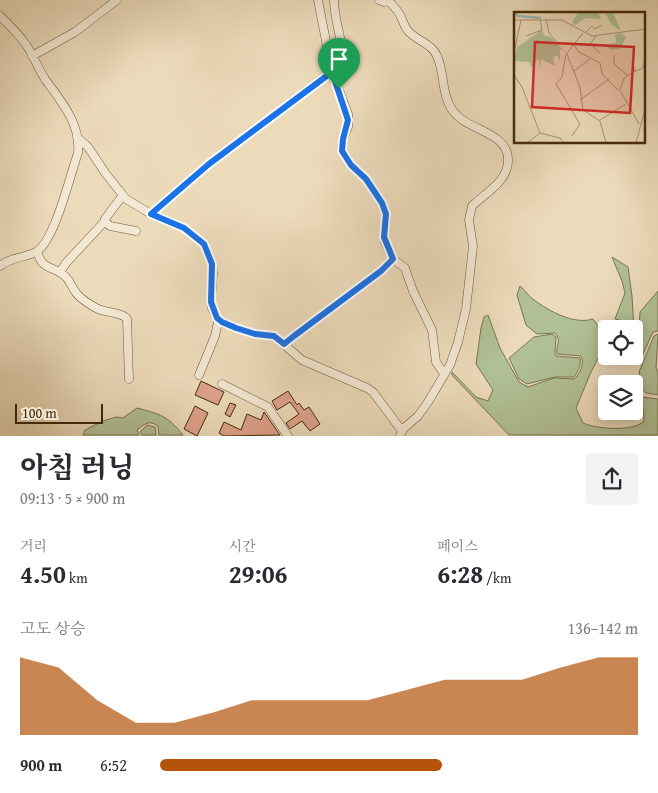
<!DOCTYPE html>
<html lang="ko">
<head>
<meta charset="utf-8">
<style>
  :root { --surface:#fff; --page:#f2f2f3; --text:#2b2b33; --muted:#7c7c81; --accent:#b45309 }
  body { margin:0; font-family:"Gentium Book Plus","Noto Serif KR",serif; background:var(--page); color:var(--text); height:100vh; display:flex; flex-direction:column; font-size:19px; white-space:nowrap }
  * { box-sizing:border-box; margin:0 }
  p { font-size:16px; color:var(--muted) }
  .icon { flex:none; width:28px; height:28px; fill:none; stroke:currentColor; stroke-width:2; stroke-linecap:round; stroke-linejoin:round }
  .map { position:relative; height:436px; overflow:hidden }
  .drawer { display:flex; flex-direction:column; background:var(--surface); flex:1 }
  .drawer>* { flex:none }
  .fabs { position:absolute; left:598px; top:320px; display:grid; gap:10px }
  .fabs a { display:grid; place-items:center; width:45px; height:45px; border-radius:5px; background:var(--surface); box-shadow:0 2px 12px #0003; font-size:25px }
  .scale { position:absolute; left:15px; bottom:12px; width:88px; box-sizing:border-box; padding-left:5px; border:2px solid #442a09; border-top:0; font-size:14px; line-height:18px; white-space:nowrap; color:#442a09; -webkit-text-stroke:4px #f3e8d3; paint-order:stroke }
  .pin { position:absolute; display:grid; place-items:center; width:42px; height:42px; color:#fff; margin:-51px -21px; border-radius:50% 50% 50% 0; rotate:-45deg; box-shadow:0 0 5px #0007 }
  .pin .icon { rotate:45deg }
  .round { display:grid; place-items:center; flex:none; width:52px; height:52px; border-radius:5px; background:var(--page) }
  .overview { display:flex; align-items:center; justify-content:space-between; height:85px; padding:0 20px }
  h1 { font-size:28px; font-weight:800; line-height:38px }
  .metrics { display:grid; grid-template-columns:repeat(3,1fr); gap:8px; height:85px; padding:5px 20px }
  .metrics div { display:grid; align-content:center }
  .metrics b { font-size:25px; font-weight:800 }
  .metrics small { font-size:14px; font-weight:400 }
  .metrics p { font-size:14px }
  .chart { height:140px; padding:10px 20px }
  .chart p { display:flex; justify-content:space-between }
  .chart svg { width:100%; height:90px; margin-top:5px; fill:var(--accent); opacity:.7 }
  ul { padding:0 20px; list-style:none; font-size:16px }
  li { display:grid; grid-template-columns:80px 60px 1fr; align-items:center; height:38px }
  li i { height:12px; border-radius:6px; background:var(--accent) }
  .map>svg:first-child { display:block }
  .green { fill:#b1c196; stroke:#7a7650 }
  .building { fill:#dda28b; stroke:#442a09 }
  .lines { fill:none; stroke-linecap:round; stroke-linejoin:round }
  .minor-casing { stroke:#6e5636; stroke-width:9 }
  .minor { stroke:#f3e8d3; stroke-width:8 }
  .route-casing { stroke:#fff; stroke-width:10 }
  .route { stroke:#1a73e8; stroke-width:6 }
  .inset-river { fill:none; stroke:#99bbb4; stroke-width:2.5 }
  .inset-road { fill:none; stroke:#a99474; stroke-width:1 }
  .view { fill:#d62828; fill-opacity:0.15; stroke:#d62828; stroke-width:2.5 }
  .inset-edge { fill:none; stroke:#442a09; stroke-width:2.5 }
</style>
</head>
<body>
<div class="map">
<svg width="658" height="436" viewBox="0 0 658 436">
  <rect width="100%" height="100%" fill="#ecdbbb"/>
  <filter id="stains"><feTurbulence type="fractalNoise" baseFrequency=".004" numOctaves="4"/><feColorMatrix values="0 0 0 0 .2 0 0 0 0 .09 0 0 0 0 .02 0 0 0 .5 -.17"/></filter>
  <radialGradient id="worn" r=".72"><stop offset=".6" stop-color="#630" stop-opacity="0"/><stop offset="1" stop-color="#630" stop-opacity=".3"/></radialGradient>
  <path class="green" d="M612 257 628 267 632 296 634 329H626L622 321 615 319 625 293 622 281Z
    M520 286C525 290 528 296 534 300 549 311 574 325 593 319L598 326 605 327 618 322 623 329H606V348L602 351 591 372 576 408 583 423C596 429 634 432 644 421L642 397 658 399V435H509L452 375V372L476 397 488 401 493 390 476 364 481 328 484 317 488 315 500 348 519 382 528 387 554 378 574 379C580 374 585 363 581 356L557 354C556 345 562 341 555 333L537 334 526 325 517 295Z
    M658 291V331L653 332 639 363H637L640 312Z
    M552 334 556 337 555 354 556 356 580 358C582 364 577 373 574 377H555L527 384 519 379 509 358 534 337Z
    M657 334 658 335 656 368 658 372V395L646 393 642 389 639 372 654 336Z
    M137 408C160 414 168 416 183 435H159L158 426C149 420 146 423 137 430L139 435H83L85 430 103 421 116 417 123 418Z
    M147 425 155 427 156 435H142L140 432Z"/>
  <path class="building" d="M201 381 224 392 218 405 195 395Z
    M288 391 297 405 299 403 304 410 309 407 320 424 310 431 302 421 290 429 286 423 299 414 290 402 277 410 272 401Z
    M230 403 236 405 230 417 225 414Z
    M195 406 208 413 197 436 184 429Z
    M264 412 280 435 224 436 219 433 224 422 241 430 247 414 261 420Z"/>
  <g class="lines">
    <defs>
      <path id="minor" d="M318 0 332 72 348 114V127L343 139 342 151 351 165 366 179 382 203 386 214 384 237 385 242 393 259 405 268 413 291 432 330 436 362 444 374
        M379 0 384 2 388 1
        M388 0C392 5 397 9 400 15 403 20 404 27 409 32 418 41 432 44 437 56 445 73 441 95 453 111 467 131 507 131 508 159 509 181 485 193 472 206L469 220 473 246 466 309 458 342 450 365 428 402 418 416 403 429 400 436
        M0 16C8 24 17 32 24 42 33 53 37 67 45 79 61 101 81 124 78 153 70 175 55 241 36 252 24 258 11 257 0 266
        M32 56 75 32 117 0
        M77 137 88 147 106 174 126 199 151 214 184 228 204 244 212 264 213 273 211 302 212 308 217 318 222 322 236 328 255 334 274 336 302 360 367 388 373 392 402 431
        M123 195 105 219V221L110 226 136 231
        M151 214 209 164 343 63C344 43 334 21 334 0
        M38 251C38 255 39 258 41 261 47 269 54 268 61 273 70 278 71 287 77 294 82 300 89 304 96 308 105 313 122 312 127 319L129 379
        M60 272 66 263 105 221
        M284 345 294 336 381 271 393 259
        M199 375 215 336 218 322 220 320
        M222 384 268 407 288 436"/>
    </defs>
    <use href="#minor" class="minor-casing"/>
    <use href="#minor" class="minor"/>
  </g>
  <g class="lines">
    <defs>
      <path id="route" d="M332 72 348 120 343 139 342 151 351 165 366 179 382 203 386 214 384 237 393 259 381 271 294 336 284 344 274 336 255 334 236 328 222 322 217 318 211 302 212 264 204 244 184 228 151 214 209 164Z"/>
    </defs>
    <use href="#route" class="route-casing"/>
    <use href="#route" class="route"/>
  </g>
  <g transform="translate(514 12)">
    <rect width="131" height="131" fill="#ecdbbb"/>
    <path d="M64 0H84L87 7 72 6 61 13 58 11ZM91 0H99L107 19 97 12ZM28 18 30 23 38 26 52 41 46 37V49L43 43 39 46 41 54 27 47V57L24 46 18 56 15 50 0 49 3 35ZM107 21 112 25 107 36 99 38 94 36 92 34 102 30 101 23Z" fill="#b1c196"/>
    <path class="inset-river" d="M0 0 4 4 27 6"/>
    <path class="inset-road" d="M32 7 35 21 42 29M0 8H48L78 24 132 17M71 21 78 14 81 17 88 13M12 24 28 18 26 8M82 24 76 32 86 41M60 33 65 40 86 51 88 62 105 79M0 41 7 8M53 42 66 75 69 98 86 109 92 131M100 43V52L113 63M121 55V59L110 66 106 78 125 112M60 59 76 47M120 60 129 56 131 46M0 63 8 75 26 121 46 126 50 131M66 88 95 67M86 108 112 92M58 124 66 112 42 72 48 65 52 42 69 21M13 131 26 121M122 131 132 93"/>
    <path class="view" d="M21 30 120 35 116 101 18 95Z"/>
    <rect width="131" height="131" class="inset-edge"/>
  </g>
  <rect width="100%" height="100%" filter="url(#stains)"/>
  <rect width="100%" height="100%" fill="url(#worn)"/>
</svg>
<div class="fabs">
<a><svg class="icon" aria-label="locate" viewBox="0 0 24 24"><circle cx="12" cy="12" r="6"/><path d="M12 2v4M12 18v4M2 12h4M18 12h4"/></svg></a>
<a><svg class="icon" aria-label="layers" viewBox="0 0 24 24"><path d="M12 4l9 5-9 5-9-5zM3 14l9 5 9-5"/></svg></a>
</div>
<div class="scale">100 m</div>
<div class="pin" style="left:339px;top:89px;background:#1e9e55"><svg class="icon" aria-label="arrive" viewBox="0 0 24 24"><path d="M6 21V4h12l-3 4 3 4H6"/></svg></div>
</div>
<section class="drawer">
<div class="overview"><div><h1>아침 러닝</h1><p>09:13 · 5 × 900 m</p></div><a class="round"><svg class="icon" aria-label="share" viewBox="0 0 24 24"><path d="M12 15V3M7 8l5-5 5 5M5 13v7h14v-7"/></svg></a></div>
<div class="metrics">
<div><p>거리</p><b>4.50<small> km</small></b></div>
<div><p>시간</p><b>29:06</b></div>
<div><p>페이스</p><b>6:28<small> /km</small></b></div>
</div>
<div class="chart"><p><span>고도 상승</span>136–142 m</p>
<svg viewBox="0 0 160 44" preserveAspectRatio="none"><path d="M0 44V6L10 11L20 27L30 38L40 38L50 33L60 27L70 27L80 27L90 27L100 22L110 17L120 17L130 17L140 11L150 6L160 6V44z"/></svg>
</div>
<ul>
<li><b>900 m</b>6:52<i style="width:59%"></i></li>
</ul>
</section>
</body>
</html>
